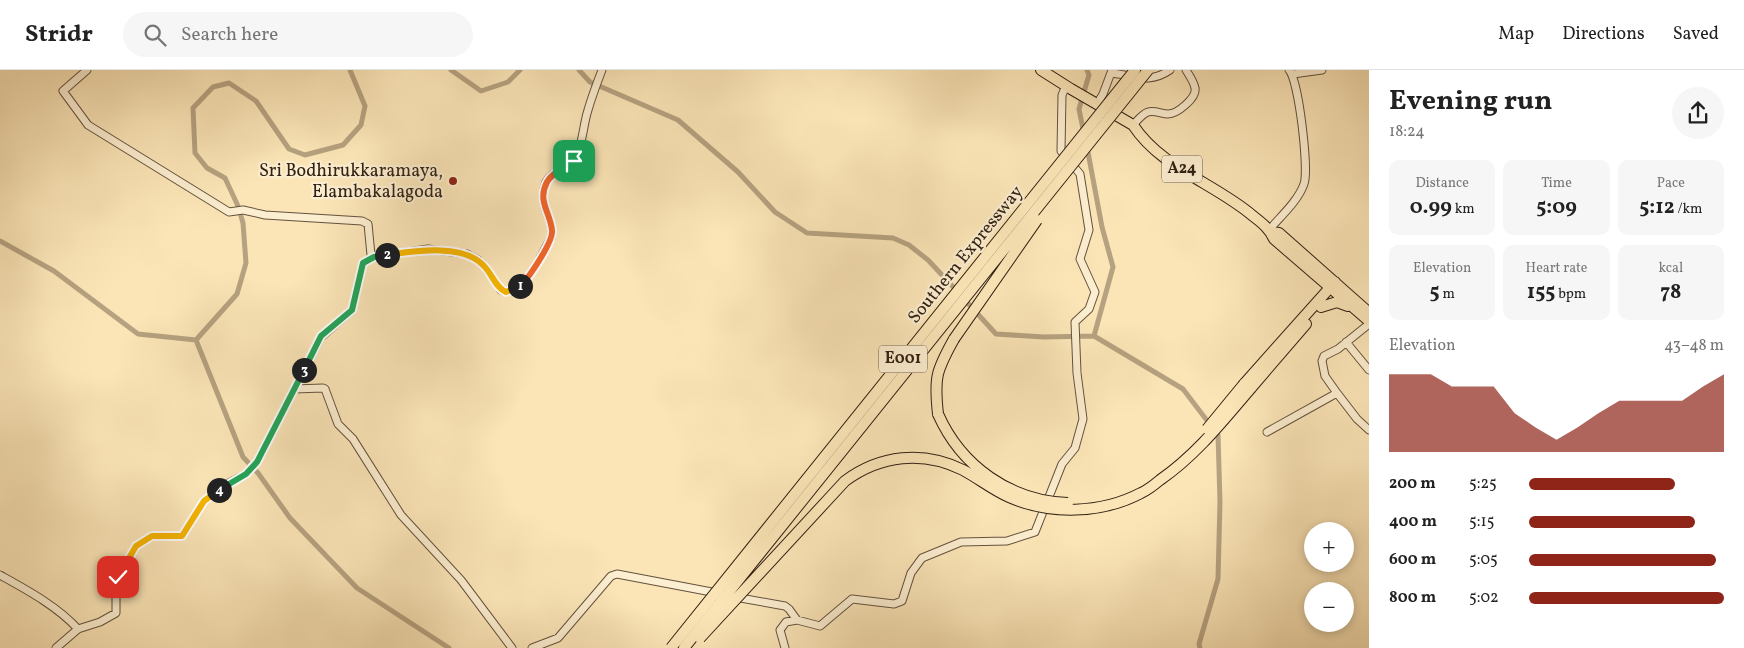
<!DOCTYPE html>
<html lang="en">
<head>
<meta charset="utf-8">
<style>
  :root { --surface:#fff; --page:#f6f6f6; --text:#222; --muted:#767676; --line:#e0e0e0; --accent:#8f2418 }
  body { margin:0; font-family:Vollkorn,serif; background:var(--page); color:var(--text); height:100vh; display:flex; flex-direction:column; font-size:19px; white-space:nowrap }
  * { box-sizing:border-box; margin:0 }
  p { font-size:16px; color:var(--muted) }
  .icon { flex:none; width:28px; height:28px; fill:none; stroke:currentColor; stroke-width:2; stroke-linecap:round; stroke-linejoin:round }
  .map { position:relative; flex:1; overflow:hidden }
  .panel { display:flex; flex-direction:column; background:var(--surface); width:375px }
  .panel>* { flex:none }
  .buttons { position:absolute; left:1304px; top:452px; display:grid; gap:10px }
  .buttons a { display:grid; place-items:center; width:50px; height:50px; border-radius:50%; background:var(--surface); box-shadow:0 2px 8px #0003; font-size:25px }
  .pin { position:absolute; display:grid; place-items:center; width:42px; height:42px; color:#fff; margin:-21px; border-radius:10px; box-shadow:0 2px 8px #0006 }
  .km { position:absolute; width:25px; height:25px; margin:-12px; border-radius:50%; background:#222; color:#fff; font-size:14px; line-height:25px; text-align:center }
  .round { display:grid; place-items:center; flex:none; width:52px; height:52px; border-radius:26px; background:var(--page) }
  .headline { display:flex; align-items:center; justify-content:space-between; height:85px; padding:0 20px }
  h1 { font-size:28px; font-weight:700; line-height:38px }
  .stats { display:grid; grid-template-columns:repeat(3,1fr); gap:8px; height:85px; padding:5px 20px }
  .stats div { display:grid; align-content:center; border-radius:10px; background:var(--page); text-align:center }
  .stats b { font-size:21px; font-weight:700 }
  .stats small { font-size:14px; font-weight:400 }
  .stats p { font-size:14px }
  .chart { height:140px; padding:10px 20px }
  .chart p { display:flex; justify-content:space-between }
  .chart svg { width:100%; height:90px; margin-top:5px; fill:var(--accent); opacity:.7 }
  ul { padding:0 20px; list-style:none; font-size:16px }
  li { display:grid; grid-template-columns:80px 60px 1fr; align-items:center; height:38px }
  li i { height:12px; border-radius:6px; background:var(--accent) }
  header { display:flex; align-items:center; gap:30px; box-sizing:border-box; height:70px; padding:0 25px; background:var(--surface); border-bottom:1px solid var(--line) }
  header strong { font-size:24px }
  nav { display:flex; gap:28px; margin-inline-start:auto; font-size:18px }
  .search { width:350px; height:45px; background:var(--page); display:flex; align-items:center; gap:12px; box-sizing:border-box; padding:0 18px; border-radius:28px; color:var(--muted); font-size:19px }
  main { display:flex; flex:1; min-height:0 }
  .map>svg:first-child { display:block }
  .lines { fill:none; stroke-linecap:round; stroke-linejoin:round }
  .canal { stroke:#b6a280; stroke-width:5 }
  .minor-casing { stroke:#64523d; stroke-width:9 }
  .highway-casing { stroke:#312114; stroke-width:12 }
  .minor { stroke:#fceed0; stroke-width:7 }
  .highway { stroke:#fbe5b7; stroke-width:10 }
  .highway-bridge-casing { stroke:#312114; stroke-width:12; stroke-linecap:butt }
  .highway-bridge { stroke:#fbe5b7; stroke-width:10 }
  .split-1-casing { stroke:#fff; stroke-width:10 }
  .split-2-casing { stroke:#fff; stroke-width:10 }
  .split-3-casing { stroke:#fff; stroke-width:10 }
  .split-4-casing { stroke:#fff; stroke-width:10 }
  .split-5-casing { stroke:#fff; stroke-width:10 }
  .split-1 { stroke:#f0652b; stroke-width:6 }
  .split-2 { stroke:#f5b400; stroke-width:6 }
  .split-3 { stroke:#22a559; stroke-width:6 }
  .split-4 { stroke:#22a559; stroke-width:6 }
  .split-5 { stroke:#f5b400; stroke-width:6 }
  .poi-dot { fill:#8f2418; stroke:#fceed0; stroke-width:2 }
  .labels { text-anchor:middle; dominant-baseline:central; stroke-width:4.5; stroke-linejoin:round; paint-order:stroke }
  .shield { fill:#fceed0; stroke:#6e5e4c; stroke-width:1 }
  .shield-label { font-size:16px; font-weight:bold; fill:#312114 }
  .poi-label { font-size:18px; fill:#312114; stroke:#fceed0; text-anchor:end }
  .street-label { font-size:18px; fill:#312114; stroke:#fceed0 }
</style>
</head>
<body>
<header>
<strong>Stridr</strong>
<div class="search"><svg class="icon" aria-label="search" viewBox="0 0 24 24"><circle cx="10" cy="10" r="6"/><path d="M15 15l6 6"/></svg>Search here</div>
<nav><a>Map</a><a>Directions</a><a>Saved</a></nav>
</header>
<main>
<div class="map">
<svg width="1369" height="578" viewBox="0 0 1369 578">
  <rect width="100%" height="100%" fill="#fbe5b7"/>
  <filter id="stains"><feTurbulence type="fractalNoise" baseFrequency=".004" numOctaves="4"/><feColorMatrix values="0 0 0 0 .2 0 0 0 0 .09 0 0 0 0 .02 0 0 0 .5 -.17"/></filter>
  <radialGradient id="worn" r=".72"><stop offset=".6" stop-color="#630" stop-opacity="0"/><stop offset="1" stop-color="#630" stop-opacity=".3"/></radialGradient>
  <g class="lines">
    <path class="canal" d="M451 0 481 21 508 12 520 0
      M579 0 590 12 678 50 738 102 775 142 807 163 893 168 909 175 928 190 957 221
      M1084 64 1079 39 1089 5 1087 0
      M1087 77 1102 157 1113 197 1094 266
      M0 171 54 201 138 264 196 270 243 387 258 403 290 448 357 518 449 578
      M964 229 996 264 1044 267 1094 266 1183 319 1218 365 1220 432 1218 509 1199 574 1200 578
      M196 270 237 224 246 193 243 153 238 136 225 108 207 98 195 83 193 38 213 17 229 13 256 31 289 79 305 85 343 75 361 55 365 36 350 0"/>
    <defs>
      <path id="minor" d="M87 0 63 21 88 55 229 142 243 140 265 145 362 151 368 154 371 185 374 187
        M1112 3C1135 6 1150 14 1170 0
        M1293 4 1322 0
        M1097 34 1103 24 1112 0
        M1133 55C1137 51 1142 44 1148 42 1155 40 1162 44 1168 44 1177 44 1197 28 1195 18 1194 12 1189 5 1186 0
        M1269 160C1281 146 1298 131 1304 114 1309 100 1299 11 1289 0
        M1346 272 1369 300
        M294 319 323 318 325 319 338 354 353 369 401 445 461 510 512 578
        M1337 323 1357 349 1369 360
        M1267 362 1337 323 1325 306 1322 291 1324 286 1338 279 1369 254
        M0 505C27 520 57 536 78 559
        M735 527 785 536 789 539 797 550
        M56 578 78 559 100 552 116 543V524L118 507 136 476 152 466H182L204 431 229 413 246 404 257 392 321 267 352 240 363 193 374 187 428 179 467 184 478 190 485 197 501 220 506 222C533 210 537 192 551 168 556 149 536 136 546 112 552 100 569 100 575 88 583 75 583 55 588 40 592 26 597 13 602 0
        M532 578 558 568 611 506 617 504 717 523
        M785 578 780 560 786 552 797 550 820 556 852 529 894 534 902 531 911 503 922 488 961 472 1007 471 1035 462 1062 394 1075 378 1083 349 1077 303 1075 252 1089 239 1095 222 1080 189 1089 160 1080 104 1061 81 1062 25 1066 16"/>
      <path id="highway" d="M1041 0 1071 19 1133 55C1161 98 1216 114 1253 146 1262 153 1270 159 1274 169L1369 251
        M1271 162 1279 163 1366 240
        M1321 237 1337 232 1348 236
        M1244 314 1335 212
        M1251 318 1306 254
        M938 344C934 308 936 301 954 269"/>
    </defs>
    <use href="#minor" class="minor-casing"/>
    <use href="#highway" class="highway-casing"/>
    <use href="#minor" class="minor"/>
    <use href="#highway" class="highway"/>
    <defs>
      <path id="highway-bridge" d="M954 269 1037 150
        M938 344C961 396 1010 431 1068 433
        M1207 359 1244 314
        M700 568 845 411C880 385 923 380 963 400 978 408 993 420 1009 427 1050 445 1101 444 1141 423 1148 420 1154 415 1160 410 1196 385 1222 352 1251 318
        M671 578 1135 0
        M684 578 1148 0"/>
    </defs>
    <use href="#highway-bridge" class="highway-bridge-casing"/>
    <use href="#highway-bridge" class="highway-bridge"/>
  </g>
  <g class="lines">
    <defs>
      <path id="split-1" d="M520 216C528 209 554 171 552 160 550 142 537 131 547 112 553 101 566 99 574 91"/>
      <path id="split-2" d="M387 185C415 181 463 173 484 196 492 204 496 218 506 222L520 216"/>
      <path id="split-3" d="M304 300 321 266 352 240 363 193 374 187 387 185"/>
      <path id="split-4" d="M219 420 246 404 257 392 304 300"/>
      <path id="split-5" d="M118 507 136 476 152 466H182L204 431 219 420"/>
    </defs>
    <use href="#split-1" class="split-1-casing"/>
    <use href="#split-2" class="split-2-casing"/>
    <use href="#split-3" class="split-3-casing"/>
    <use href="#split-4" class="split-4-casing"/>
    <use href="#split-5" class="split-5-casing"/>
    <use href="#split-1" class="split-1"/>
    <use href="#split-2" class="split-2"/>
    <use href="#split-3" class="split-3"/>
    <use href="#split-4" class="split-4"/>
    <use href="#split-5" class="split-5"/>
  </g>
  <circle class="poi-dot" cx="453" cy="111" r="5"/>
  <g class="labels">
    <g class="shield">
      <rect x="1162" y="85.5" width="40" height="27" rx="4"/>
      <rect x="879" y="275.5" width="48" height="27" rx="4"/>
    </g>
    <g class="shield-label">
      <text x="1182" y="99">A24</text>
      <text x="903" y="289">E001</text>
    </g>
    <g class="poi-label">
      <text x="443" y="101">Sri Bodhirukkaramaya,<tspan x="443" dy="21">Elambakalagoda</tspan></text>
    </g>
    <g class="street-label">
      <text transform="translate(966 185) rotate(-51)">Southern Expressway</text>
    </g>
  </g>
  <rect width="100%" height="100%" filter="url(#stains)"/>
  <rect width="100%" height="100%" fill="url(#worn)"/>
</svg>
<div class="buttons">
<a>+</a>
<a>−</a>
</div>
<div class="pin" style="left:574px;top:91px;background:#1e9e55"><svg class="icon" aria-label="arrive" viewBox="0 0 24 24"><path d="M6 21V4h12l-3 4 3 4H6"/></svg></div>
<div class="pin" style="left:118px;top:507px;background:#d93025"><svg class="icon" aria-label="check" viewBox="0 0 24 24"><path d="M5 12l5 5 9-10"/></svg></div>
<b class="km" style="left:520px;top:216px">1</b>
<b class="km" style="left:387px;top:185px">2</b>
<b class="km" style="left:304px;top:300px">3</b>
<b class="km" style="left:219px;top:420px">4</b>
</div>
<section class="panel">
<div class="headline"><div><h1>Evening run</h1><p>18:24</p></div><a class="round"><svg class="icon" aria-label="share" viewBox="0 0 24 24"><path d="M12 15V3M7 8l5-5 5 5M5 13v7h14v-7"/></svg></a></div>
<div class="stats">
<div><p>Distance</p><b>0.99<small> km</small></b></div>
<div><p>Time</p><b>5:09</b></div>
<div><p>Pace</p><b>5:12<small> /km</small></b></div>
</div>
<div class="stats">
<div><p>Elevation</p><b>5<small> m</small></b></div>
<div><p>Heart rate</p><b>155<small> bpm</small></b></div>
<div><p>kcal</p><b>78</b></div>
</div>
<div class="chart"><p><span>Elevation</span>43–48 m</p>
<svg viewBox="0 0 160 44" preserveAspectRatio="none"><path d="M0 44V6L10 6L20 6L30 12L40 12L50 12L60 25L70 32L80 38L90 32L100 25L110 19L120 19L130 19L140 19L150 12L160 6V44z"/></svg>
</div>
<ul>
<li><b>200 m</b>5:25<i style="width:75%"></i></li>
<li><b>400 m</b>5:15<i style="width:85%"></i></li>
<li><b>600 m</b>5:05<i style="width:96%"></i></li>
<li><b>800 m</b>5:02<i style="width:100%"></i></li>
</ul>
</section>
</main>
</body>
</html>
